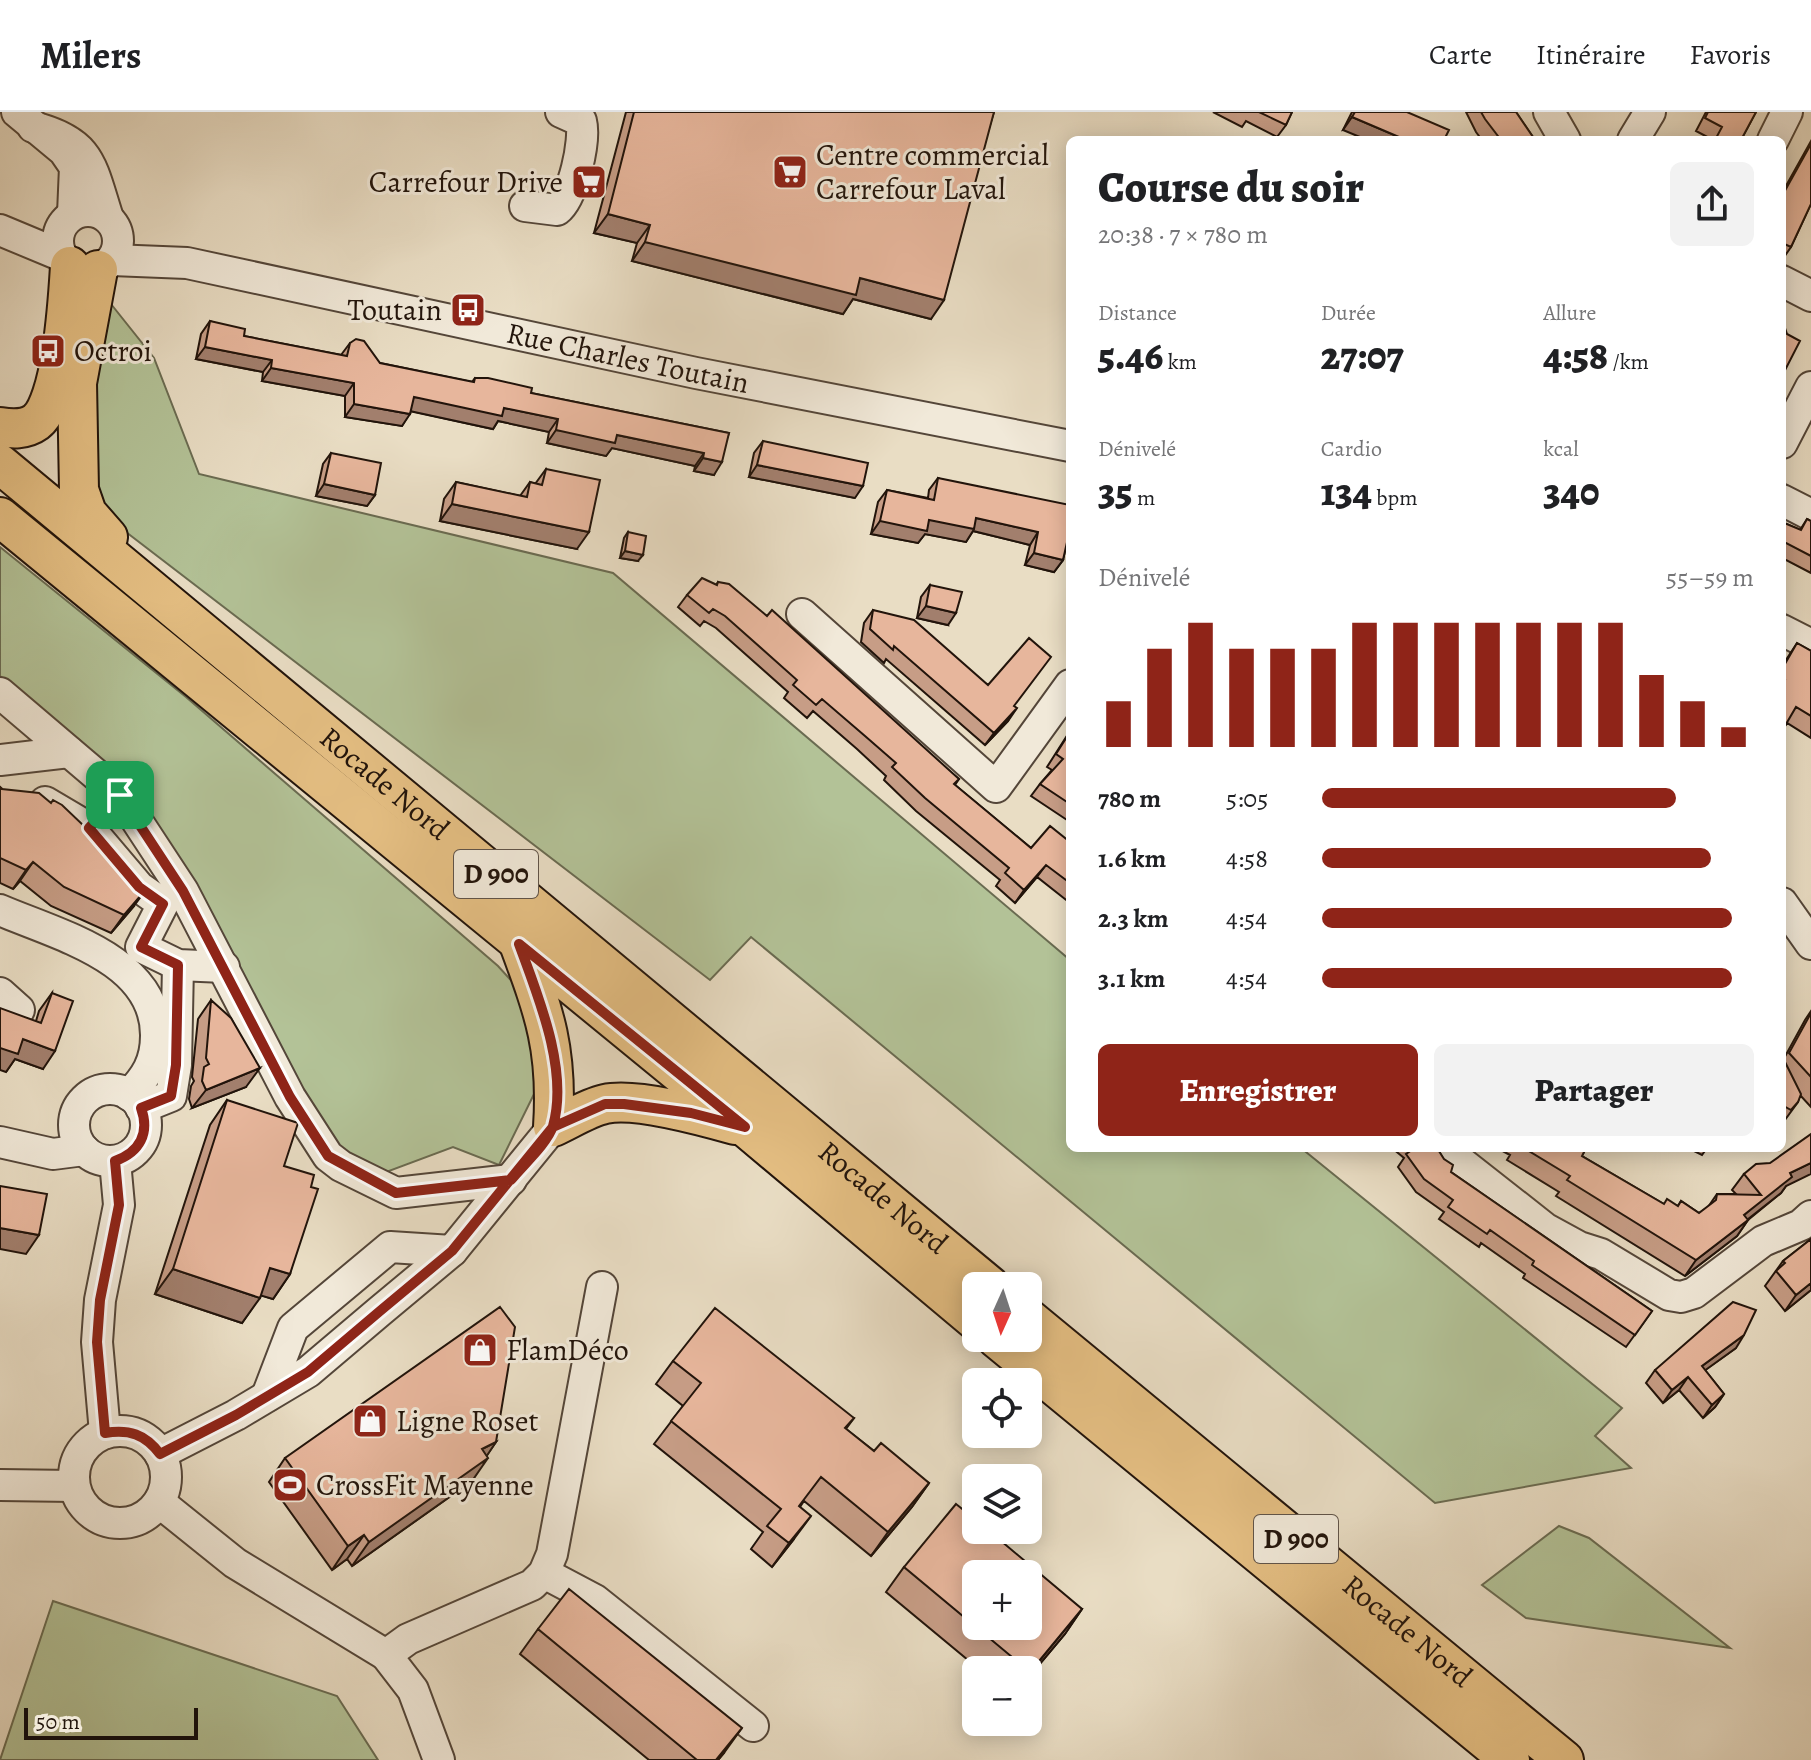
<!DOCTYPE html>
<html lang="fr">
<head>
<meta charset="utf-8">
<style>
  :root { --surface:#fff; --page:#f2f2f2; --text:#202124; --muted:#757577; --line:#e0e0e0; --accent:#8f2418 }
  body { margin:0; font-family:Alegreya,serif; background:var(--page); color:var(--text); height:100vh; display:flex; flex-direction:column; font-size:30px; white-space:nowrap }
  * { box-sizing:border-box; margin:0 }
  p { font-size:26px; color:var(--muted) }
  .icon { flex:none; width:44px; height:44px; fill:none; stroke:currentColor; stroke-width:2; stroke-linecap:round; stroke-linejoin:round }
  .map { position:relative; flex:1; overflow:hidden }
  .drawer { position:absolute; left:1066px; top:24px; width:720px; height:1016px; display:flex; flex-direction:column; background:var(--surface); border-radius:12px; box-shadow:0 4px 20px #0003 }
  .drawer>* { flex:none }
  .needle { width:52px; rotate:183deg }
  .tools { position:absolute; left:962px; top:1160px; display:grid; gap:16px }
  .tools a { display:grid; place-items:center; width:80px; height:80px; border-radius:12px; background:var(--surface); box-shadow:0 4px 20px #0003; font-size:40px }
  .scale { position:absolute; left:24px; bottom:20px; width:174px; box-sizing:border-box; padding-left:8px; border:4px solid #22140b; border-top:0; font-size:22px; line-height:28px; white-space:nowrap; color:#22140b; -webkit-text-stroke:6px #f1e9d9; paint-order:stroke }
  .pin { position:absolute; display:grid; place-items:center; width:68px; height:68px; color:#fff; margin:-34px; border-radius:16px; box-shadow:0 4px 12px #0006 }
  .round { display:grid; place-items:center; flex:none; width:84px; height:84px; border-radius:12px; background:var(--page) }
  .headline { display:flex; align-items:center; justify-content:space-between; height:136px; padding:0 32px }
  h1 { font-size:44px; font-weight:800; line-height:60px }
  .stats { display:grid; grid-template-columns:repeat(3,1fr); gap:12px; height:136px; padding:8px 32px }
  .stats div { display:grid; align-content:center }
  .stats b { font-size:40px; font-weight:800 }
  .stats small { font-size:22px; font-weight:400 }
  .stats p { font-size:22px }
  .chart { height:224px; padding:16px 32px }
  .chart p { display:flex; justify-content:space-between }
  .chart svg { width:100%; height:144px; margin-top:8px; stroke:var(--accent); stroke-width:6 }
  .button { display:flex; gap:16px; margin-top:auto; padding:16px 32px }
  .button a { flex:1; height:92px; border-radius:12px; background:var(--accent); color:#fff; font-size:32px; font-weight:800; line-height:92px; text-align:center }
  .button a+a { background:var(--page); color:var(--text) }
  ul { padding:0 32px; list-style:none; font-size:26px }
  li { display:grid; grid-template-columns:128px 96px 1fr; align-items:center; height:60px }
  li i { height:20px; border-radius:10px; background:var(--accent) }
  header { display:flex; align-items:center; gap:48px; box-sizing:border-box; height:112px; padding:0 40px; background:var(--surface); border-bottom:2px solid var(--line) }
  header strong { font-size:38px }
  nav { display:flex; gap:44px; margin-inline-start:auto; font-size:28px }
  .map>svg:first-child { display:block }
  .green { fill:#b3c297; stroke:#6a6b51; stroke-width:2 }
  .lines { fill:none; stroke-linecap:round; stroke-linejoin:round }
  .minor-casing { stroke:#544639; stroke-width:34 }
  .major-casing { stroke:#22140b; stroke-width:42 }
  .minor { stroke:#f1e9d9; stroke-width:30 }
  .major { stroke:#e4be82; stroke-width:38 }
  .wall { fill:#c79d86; stroke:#22140b; stroke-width:2 }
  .shaded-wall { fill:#a27f6d; stroke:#22140b; stroke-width:2 }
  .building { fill:#e7b69c; stroke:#22140b; stroke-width:2; fill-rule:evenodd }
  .route-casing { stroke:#fff; stroke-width:16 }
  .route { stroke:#8f2418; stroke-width:10 }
  .labels { text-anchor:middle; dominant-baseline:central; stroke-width:6; stroke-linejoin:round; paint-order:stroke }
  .shield { fill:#f1e9d9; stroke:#605449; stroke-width:2 }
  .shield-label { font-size:28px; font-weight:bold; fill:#22140b }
  .poi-label { font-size:30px; fill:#22140b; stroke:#f1e9d9; text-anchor:start }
  .street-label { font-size:30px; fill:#22140b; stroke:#f1e9d9 }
</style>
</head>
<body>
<header>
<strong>Milers</strong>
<nav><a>Carte</a><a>Itinéraire</a><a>Favoris</a></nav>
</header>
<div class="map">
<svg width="1811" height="1648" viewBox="0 0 1811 1648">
  <rect width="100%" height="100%" fill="#e9ddc4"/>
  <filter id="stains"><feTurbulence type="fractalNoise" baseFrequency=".0025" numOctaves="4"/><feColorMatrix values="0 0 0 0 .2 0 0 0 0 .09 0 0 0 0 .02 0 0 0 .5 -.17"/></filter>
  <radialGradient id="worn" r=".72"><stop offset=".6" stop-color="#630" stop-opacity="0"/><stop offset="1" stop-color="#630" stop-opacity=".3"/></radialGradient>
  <path class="green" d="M111 192 154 246 199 362 613 461 1070 848V1036H1301L1622 1296 1595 1324 1631 1356 1435 1391 751 825 710 868 96 397 86 252Z
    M0 435 186 585 498 854 527 886 540 970 499 1053 453 1035 381 1062 343 1043 110 658 0 564Z
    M1559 1414 1589 1426 1730 1536 1526 1506 1482 1473Z
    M53 1489 337 1584 378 1648H0Z"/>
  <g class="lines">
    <defs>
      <g id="minor">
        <path d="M17 0 64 39 75 55 73 102"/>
        <path d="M1549 0 1565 28"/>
        <path d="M33 15C92 30 91 54 108 106"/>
        <path d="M1633 28 1650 0"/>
        <path d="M1773 28 1787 0"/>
        <path d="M525 94 557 98C573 86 586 28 581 9L561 0"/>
        <circle cx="88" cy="129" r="30"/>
        <path d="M0 118 60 143"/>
        <path id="s1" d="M112 148 187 151 696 261 1070 334"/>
        <path d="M1782 169 1811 184"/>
        <path d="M1782 331 1811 275"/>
        <path d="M1782 388 1811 403"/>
        <path d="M802 502 996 675 1070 573"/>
        <path d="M1782 518 1811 533"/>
        <path d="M0 581 120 683 183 779 290 985 328 1044 341 1054 396 1081 511 1068"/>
        <path d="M0 648 69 640"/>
        <path d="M45 690 89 716 139 775 163 792 141 835 178 853 224 855"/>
        <path d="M1782 791 1811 832"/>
        <path d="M0 798C58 823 157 847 156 924 156 950 146 965 129 983"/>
        <path d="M0 881 19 898"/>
        <circle cx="110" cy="1013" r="36"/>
        <path d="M141 996 171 984 176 953 178 853"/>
        <path d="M0 1030 53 1042 84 1038"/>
        <path d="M1443 1036 1546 1117 1579 1135 1601 1142 1669 1183 1681 1185 1694 1181 1763 1129 1801 1113 1811 1104"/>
        <path d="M267 1284 293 1216 390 1135 452 1139"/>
        <circle cx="120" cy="1365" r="46"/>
        <path d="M105 1321 97 1230 100 1188 119 1093 115 1049"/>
        <path d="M160 1342 236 1303 308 1260 380 1199 452 1139 553 1015"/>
        <path d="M0 1373 74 1374"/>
        <path d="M159 1390 235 1451 386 1543"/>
        <path d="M544 1461 595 1488 753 1614"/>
        <path d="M439 1648 413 1578 386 1543 408 1527 532 1473 544 1461 552 1442 602 1175"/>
      </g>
      <g id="major">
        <path d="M98 158 77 271 79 378 87 401 108 425"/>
        <path d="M0 315C12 317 25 318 36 310 62 291 68 187 70 154"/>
        <path id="s2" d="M0 352 990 1174"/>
        <path d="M0 405 745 1015 976 1209"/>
        <path d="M519 832C545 902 558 939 553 1015 569 1008 587 996 605 992 636 985 703 1004 735 1013"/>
        <path id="s3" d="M1028 1206 1564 1648"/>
        <path d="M996 1226 1510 1648"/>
      </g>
    </defs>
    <use href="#minor" class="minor-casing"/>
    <use href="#major" class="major-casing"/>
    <use href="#minor" class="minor"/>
    <use href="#major" class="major"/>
  </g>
  <path class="wall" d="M626 0H994L931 207 853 187 843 202 632 149 637 131 594 121Z
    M1213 0H1292L1286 13 1277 25 1246 9 1242 15Z
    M1352 0H1407L1343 18Z
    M1466 0H1516L1535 28H1482L1476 20Z
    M1706 0H1756L1741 28H1713L1696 19Z
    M1811 29V92L1791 135 1782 148V81Z
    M210 209 244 224 341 243 350 231 380 251 472 270 475 266 531 281 729 321 714 363 694 359 695 354 612 336 606 344 547 331 549 320 498 309 493 317 411 299 402 314 345 305V284L262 269 263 260 196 247 201 222Z
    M763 329 855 386 749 365 754 341Z
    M331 341 375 383 367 394 316 384 323 352Z
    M546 357 577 437 440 409 444 387 456 370 520 384 530 370 535 372Z
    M938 366 1067 430 1063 448 1054 460 1025 453 1030 433 973 419 966 430 925 422 918 431 871 422 878 390 887 378 928 386 929 378Z
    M1807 407 1811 409V461L1782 446V410L1800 418Z
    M628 420 638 449 620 446 624 426Z
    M718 470 959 667 955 673 1031 736 1070 730V791L1037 765 1015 791 996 774 1000 768 916 699 884 668 886 664 857 637 813 599 807 606 784 586 788 580 716 516 704 509 700 514 678 495 687 483 716 473Z
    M930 473 948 513 917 506 921 485Z
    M873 498 988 573 1015 595 1008 609 985 633 886 547 884 551 861 530 864 511Z
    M1797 531 1811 539V626L1787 611 1782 619V554Z
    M1070 619V669L1068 671 1070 673V710L1031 684 1040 672 1052 658 1047 655Z
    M0 675 134 794 111 821 51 794 20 769 13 777 0 771Z
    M52 881 43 957 15 947 6 960 36 909 39 899Z
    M211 888 246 975 192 996 189 987 191 974 194 969 192 965 198 907Z
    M1811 899V995L1800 983 1798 990 1782 1012V950L1805 908Z
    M227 988 284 1054 311 1075 290 1162 273 1187 261 1183 242 1211 155 1182 210 1013Z
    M1392 1036H1437L1451 1060 1652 1199 1626 1235 1523 1166 1525 1162 1481 1131 1479 1135 1439 1107 1444 1100 1416 1080 1398 1055 1404 1046Z
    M1497 1036H1586L1582 1044 1664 1092 1678 1094 1681 1089 1699 1101 1708 1095 1717 1082H1736L1732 1078 1744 1062 1786 1074 1781 1081 1748 1108 1737 1124 1685 1164 1556 1084 1559 1080 1507 1048 1510 1043Z
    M1688 1036H1707L1702 1043Z
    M1811 1127V1178L1785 1199 1765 1174 1783 1149Z
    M1736 1236 1705 1258 1724 1282 1715 1295 1703 1306 1679 1278 1663 1291 1646 1271 1655 1258Z
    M673 1249 854 1306 846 1317 874 1339 929 1371 912 1395 871 1444 804 1389 800 1395 794 1427 772 1455 751 1437 763 1420 654 1332 683 1294 656 1272Z
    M496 1330 487 1343 472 1369 352 1454 347 1447 332 1458 269 1370 285 1346Z
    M904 1455 1082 1497 1065 1522 1028 1566V1558H980L886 1480Z
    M538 1517 724 1641 718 1648H649L520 1542Z"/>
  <path class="shaded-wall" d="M1352 5 1406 28H1367L1343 18Z
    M608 102 650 113 637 131 594 121Z
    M645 130 860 166 944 188 931 207 853 187 843 202 632 149Z
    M205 235 272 248 263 260 196 247Z
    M271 256 354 271 345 284 262 269Z
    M414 285 504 296 558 307 549 320 498 309 493 317 405 298Z
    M354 292 410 302 402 314 345 305Z
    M556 318 617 323 704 341 695 354 612 336 606 344 547 331Z
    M703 346 722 350 714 363 694 359Z
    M757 353 863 374 855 386 749 365Z
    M324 372 375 383 367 394 316 384Z
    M452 392 589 420 577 437 440 409Z
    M976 406 1038 420 1030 433 973 419 966 430 925 422 918 431 871 422 880 409 929 408Z
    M1070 417V431L1061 429Z
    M625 439 643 443 638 449 620 446Z
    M1034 441 1063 448 1054 460 1025 453Z
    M926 494 956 501 948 513 917 506Z
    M1017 596 1008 609 985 633 994 621Z
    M33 750 20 769 13 777 26 758Z
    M1046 753 1037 765 1015 791 1024 778Z
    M148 775 134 794 111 821 124 803Z
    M23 927 55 939 43 957 15 947 6 960 0 958V936Z
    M260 956 246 975 192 996 206 978Z
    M1811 1051V1062L1786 1074 1781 1081 1733 1119 1744 1103 1790 1061Z
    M1748 1108 1737 1124 1685 1164 1696 1148Z
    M0 1116 39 1123 26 1142 0 1137Z
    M270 1156 290 1162 273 1187 252 1181Z
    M173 1157 260 1186 242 1211 155 1182Z
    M1811 1171V1178L1785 1199 1796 1183Z
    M1744 1223 1736 1236 1693 1267 1702 1254Z
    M1688 1265 1679 1278 1663 1291 1672 1278Z
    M1724 1282 1715 1295 1703 1306 1712 1293Z
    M496 1330 482 1351 488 1346 472 1369 352 1454 369 1430 482 1337Z
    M929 1371 912 1395 871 1444 888 1420Z
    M811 1404 794 1427 772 1455 789 1431Z
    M364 1423 347 1447 332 1458 348 1434Z
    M1082 1497 1065 1522 1028 1566 1030 1560Z
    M742 1616 724 1641 718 1648H716Z"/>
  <path class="building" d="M634 0H994L944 188 860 166 856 183 645 130 650 113 608 102Z
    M1259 0H1292L1286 13Z
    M1355 0H1407L1449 18 1444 28H1406L1352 5Z
    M1481 0H1516L1535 28H1501L1485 7Z
    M1708 0H1756L1741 28H1715L1722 15 1705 6Z
    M1811 32V92L1791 135 1782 131V84Z
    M1782 207 1787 222 1800 229 1782 264Z
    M210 209 245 217 244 224 347 244 350 231 356 227 364 229 380 251 474 270 475 266H488L532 276 531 281 729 321 722 350 703 346 704 341 617 323 615 331 556 318 558 307 504 296 502 304 414 285 410 302 354 292V271L271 256 272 248 205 235Z
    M763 329 868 351 863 374 757 353Z
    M331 341 381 351 375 383 324 372Z
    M546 357 600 368 589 420 452 392 456 370 527 385 530 370 542 373Z
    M938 366 1070 393V417L1063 448 1034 441 1038 420 976 406 974 417 929 408 927 419 880 409 887 378 934 388Z
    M1807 407 1811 409V444L1782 429V410L1801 418Z
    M628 420 646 424 643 443 625 439Z
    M702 466 717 473 718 470 729 472 767 504 772 498 959 667 954 672 1031 736 1050 714 1070 730V771L1046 753 1024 778 1005 761 1009 756 925 686 892 655 896 651 865 624 822 587 816 593 793 573 797 568 725 504 713 497 709 501 687 483Z
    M930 473 962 480 956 501 926 494Z
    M873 498 914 508 988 573 1029 526 1051 545 1014 594 1017 596 994 621 894 534 893 538 870 517Z
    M1797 531 1811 539V604L1796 595 1782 619V574L1785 568 1782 566V557Z
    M1070 620V669L1068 671 1070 673V692L1040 672 1063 647 1056 642Z
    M0 675 2 677 39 681 51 691 53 688 62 693 148 775 124 803 64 775 33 750 26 758 0 746Z
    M52 881 73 889 55 939 23 927 18 942 0 936V896L41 911Z
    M211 888 231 906 260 956 206 978 202 969 204 955 209 952 206 946Z
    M1811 901V965L1789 941Z
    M1785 950 1801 982 1798 990 1791 998 1782 993V956Z
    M227 988 298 1011 284 1054 314 1063 311 1075 318 1077 290 1162 270 1156 260 1186 173 1157Z
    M1811 1022V1051L1790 1061 1792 1065 1744 1103 1748 1108 1696 1148 1567 1068 1570 1064 1524 1036H1586L1582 1044 1664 1092 1667 1087 1678 1094 1681 1089 1699 1101 1716 1088 1717 1082 1761 1083 1744 1062 1756 1052 1770 1051Z
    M1415 1036H1437L1444 1047 1453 1053 1451 1060 1652 1199 1635 1223 1532 1153 1534 1149 1490 1118 1487 1122 1448 1095 1453 1088 1424 1067 1406 1042Z
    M0 1074 47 1082 39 1123 0 1116Z
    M1811 1127V1171L1796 1183 1776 1159 1785 1151 1783 1149Z
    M1733 1190 1756 1198 1744 1223 1702 1254 1724 1282 1712 1293 1688 1265 1672 1278 1655 1258Z
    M500 1195 515 1215 496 1330 482 1337 488 1346 369 1430 364 1423 348 1434 285 1346Z
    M715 1196 854 1306 845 1316 874 1339 881 1331 929 1371 888 1420 821 1365 799 1394 811 1404 789 1431 767 1414 781 1397 671 1309 701 1271 673 1249Z
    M956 1392 976 1408V1418H988L1082 1497 1030 1560 904 1455ZM976 1462H1028V1514H976Z
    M569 1477 742 1616 716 1648H697L538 1517Z"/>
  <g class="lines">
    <defs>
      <path id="route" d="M120 683 89 716 139 775 163 792 141 835 178 853 176 953 171 984 141 996C150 1021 140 1040 115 1049L119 1093 100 1188 97 1230 105 1321C129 1317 145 1322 160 1342L236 1303 308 1260 380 1199 452 1139 553 1015 605 992H624L691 1001 745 1015 519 832C538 884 569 958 553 1014 547 1032 523 1053 511 1068L396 1081 328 1044 290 985 183 779 120 683"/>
    </defs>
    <use href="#route" class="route-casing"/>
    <use href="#route" class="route"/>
  </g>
  <defs>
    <symbol id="supermarket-square" viewBox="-11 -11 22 22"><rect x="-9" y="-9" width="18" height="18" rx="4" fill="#8f2418" stroke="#f1e9d9"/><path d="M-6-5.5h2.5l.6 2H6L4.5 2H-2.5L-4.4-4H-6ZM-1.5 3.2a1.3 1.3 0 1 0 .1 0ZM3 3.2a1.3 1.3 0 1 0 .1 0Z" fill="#fff"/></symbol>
    <symbol id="bus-square" viewBox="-11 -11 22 22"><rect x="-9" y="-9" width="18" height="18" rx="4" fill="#8f2418" stroke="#f1e9d9"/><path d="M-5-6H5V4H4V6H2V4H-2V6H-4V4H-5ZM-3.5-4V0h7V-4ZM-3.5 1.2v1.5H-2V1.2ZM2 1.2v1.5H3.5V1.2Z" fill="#fff"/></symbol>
    <symbol id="shop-square" viewBox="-11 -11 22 22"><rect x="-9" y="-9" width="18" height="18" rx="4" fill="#8f2418" stroke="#f1e9d9"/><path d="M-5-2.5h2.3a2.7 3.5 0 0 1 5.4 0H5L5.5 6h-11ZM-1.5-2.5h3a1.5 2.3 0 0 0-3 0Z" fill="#fff"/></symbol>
    <symbol id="stadium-square" viewBox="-11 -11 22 22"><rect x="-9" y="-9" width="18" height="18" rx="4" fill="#8f2418" stroke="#f1e9d9"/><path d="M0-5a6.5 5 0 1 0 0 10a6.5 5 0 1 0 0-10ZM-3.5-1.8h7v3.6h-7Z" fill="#fff"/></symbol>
  </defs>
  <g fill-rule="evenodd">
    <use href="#supermarket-square" x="770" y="40" width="40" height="40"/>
    <use href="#supermarket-square" x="569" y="50" width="40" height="40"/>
    <use href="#bus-square" x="448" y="178" width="40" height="40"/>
    <use href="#bus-square" x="28" y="219" width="40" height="40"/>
    <use href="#shop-square" x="460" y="1218" width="40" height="40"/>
    <use href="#shop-square" x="350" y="1289" width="40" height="40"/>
    <use href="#stadium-square" x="270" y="1353" width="40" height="40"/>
  </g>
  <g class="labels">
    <g class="shield">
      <rect x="454" y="738" width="84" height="48" rx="6"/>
      <rect x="1254" y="1403" width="84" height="48" rx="6"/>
    </g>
    <g class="shield-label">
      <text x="496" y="762">D 900</text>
      <text x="1296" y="1427">D 900</text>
    </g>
    <g class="poi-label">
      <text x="816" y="43">Centre commercial<tspan x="816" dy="34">Carrefour Laval</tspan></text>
      <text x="563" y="70" text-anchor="end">Carrefour Drive</text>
      <text x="442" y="198" text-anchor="end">Toutain</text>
      <text x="74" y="239">Octroi</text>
      <text x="506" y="1238">FlamDéco</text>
      <text x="396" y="1309">Ligne Roset</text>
      <text x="316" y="1373">CrossFit Mayenne</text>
    </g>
    <g class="street-label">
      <text stroke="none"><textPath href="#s1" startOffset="526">Rue Charles Toutain</textPath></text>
      <text stroke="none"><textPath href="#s2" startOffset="500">Rocade Nord</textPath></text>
      <text stroke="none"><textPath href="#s2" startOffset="1148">Rocade Nord</textPath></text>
      <text stroke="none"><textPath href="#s3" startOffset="492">Rocade Nord</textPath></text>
    </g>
  </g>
  <rect width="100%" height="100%" filter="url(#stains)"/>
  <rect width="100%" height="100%" fill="url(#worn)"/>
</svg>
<div class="tools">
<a><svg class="needle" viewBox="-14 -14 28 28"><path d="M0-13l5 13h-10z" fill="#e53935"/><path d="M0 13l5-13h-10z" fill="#757577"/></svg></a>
<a><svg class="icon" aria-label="locate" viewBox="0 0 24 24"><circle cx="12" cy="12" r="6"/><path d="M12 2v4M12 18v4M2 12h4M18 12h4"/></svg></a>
<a><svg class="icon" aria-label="layers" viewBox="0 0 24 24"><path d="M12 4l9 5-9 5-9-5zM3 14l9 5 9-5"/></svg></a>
<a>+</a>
<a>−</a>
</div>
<div class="scale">50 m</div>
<div class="pin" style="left:120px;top:683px;background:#1e9e55"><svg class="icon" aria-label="arrive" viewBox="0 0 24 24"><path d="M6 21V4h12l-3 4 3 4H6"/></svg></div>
<section class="drawer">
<div class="headline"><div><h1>Course du soir</h1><p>20:38 · 7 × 780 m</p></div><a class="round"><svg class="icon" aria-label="share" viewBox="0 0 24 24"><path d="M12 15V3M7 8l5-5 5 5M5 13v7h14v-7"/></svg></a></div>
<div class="stats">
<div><p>Distance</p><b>5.46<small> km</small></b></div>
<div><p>Durée</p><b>27:07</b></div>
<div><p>Allure</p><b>4:58<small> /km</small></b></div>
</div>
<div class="stats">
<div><p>Dénivelé</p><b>35<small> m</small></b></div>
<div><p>Cardio</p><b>134<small> bpm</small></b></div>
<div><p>kcal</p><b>340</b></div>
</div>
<div class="chart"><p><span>Dénivelé</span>55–59 m</p>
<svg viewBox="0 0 160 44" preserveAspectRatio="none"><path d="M5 44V30M15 44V14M25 44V6M35 44V14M45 44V14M55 44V14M65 44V6M75 44V6M85 44V6M95 44V6M105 44V6M115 44V6M125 44V6M135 44V22M145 44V30M155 44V38"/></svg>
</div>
<ul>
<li><b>780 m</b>5:05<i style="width:82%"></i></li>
<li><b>1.6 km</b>4:58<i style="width:90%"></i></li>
<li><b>2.3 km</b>4:54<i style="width:95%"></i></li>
<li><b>3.1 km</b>4:54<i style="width:95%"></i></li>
</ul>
<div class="button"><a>Enregistrer</a><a>Partager</a></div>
</section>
</div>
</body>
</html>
